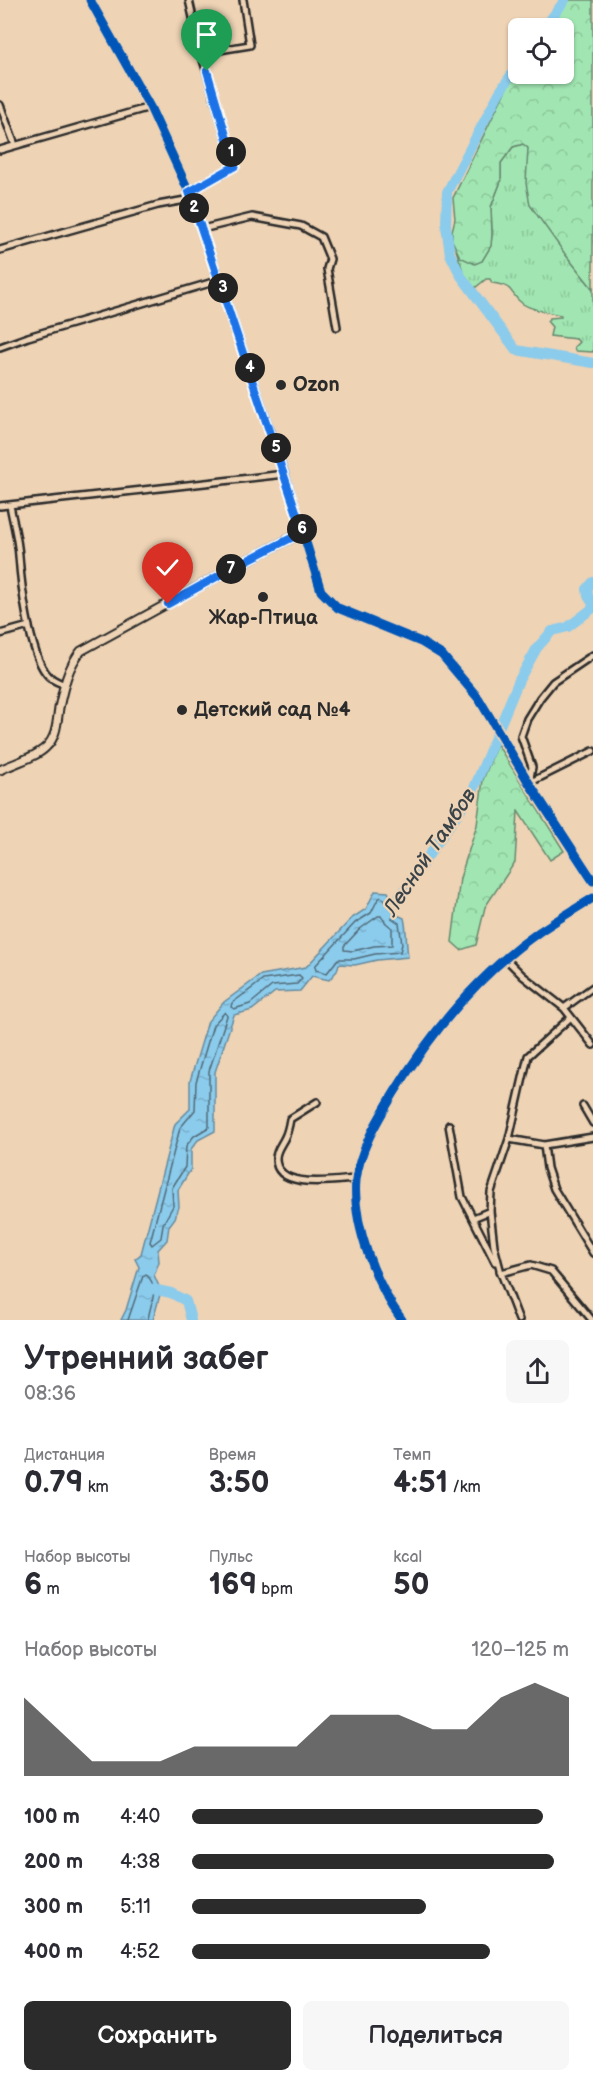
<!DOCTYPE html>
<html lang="ru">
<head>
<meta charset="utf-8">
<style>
  :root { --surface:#fff; --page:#f7f7f7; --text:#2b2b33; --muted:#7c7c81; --accent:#2b2b2b }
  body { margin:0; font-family:"Balsamiq Sans",sans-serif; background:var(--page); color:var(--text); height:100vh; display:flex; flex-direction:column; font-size:22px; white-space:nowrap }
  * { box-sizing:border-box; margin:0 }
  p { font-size:20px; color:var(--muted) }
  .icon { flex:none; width:33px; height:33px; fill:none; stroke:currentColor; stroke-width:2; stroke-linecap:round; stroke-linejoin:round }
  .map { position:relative; height:1320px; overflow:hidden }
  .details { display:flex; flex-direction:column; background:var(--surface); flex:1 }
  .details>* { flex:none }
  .tools { position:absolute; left:508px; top:18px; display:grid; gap:12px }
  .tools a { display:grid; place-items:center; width:66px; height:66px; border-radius:9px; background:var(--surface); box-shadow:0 2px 4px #0004; font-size:30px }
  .pin { position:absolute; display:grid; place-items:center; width:51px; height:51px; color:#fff; margin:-62px -26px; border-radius:50% 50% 50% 0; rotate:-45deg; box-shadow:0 0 6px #0007 }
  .pin .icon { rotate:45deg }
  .km { position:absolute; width:30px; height:30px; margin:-15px; border-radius:50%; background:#222; color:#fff; font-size:16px; line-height:30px; text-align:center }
  .round { display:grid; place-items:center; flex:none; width:63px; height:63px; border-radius:9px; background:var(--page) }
  .overview { display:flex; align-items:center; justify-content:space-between; height:102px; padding:0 24px }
  h1 { font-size:33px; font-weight:600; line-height:45px }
  .metrics { display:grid; grid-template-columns:repeat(3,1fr); gap:9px; height:102px; padding:6px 24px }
  .metrics div { display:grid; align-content:center }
  .metrics b { font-size:30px; font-weight:600 }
  .metrics small { font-size:16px; font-weight:400 }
  .metrics p { font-size:16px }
  .chart { height:168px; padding:12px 24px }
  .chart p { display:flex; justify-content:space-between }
  .chart svg { width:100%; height:108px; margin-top:6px; fill:var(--accent); opacity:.7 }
  .button { display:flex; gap:12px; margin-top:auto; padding:12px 24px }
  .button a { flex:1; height:69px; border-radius:9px; background:var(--accent); color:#fff; font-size:24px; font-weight:600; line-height:69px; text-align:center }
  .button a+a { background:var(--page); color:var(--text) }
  ul { padding:0 24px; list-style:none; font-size:20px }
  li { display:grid; grid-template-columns:96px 72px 1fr; align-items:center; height:45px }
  li i { height:15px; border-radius:8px; background:var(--accent) }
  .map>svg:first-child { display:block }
  .grass { fill:url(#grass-tufts); stroke:#66886e; stroke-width:1.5 }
  .forest { fill:url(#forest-crowns); stroke:#66886e; stroke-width:1.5 }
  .water { fill:url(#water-ripples); stroke:#658b9f; stroke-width:1.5 }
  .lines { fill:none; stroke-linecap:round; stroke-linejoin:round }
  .shore { stroke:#516b78; stroke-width:1.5 }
  .river { stroke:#8bcbec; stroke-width:10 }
  .minor-casing { stroke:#2b2b2b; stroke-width:10 }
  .tertiary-casing { stroke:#2b2b2b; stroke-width:11 }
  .minor { stroke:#eed3b5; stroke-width:5 }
  .tertiary { stroke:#eed3b5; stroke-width:7 }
  .cycleway-casing { stroke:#eed3b5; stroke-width:13 }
  .cycleway { stroke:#0057b8; stroke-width:9 }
  .route-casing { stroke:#fff; stroke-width:12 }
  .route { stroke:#1a73e8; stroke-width:8 }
  .poi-dot { fill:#2b2b2b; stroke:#eed3b5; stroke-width:2 }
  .labels { text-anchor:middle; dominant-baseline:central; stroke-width:4.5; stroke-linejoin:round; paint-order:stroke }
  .poi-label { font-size:20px; font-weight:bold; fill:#2b2b2b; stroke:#eed3b5; text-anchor:start }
  .water-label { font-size:21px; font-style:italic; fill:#394348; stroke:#eed3b5 }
</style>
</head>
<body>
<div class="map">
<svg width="593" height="1320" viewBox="0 0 593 1320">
  <defs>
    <pattern id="grass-tufts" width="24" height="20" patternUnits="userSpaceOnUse" patternTransform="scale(1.5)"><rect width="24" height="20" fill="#a1e6b2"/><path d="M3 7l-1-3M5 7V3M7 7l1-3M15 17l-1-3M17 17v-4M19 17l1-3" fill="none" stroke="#8bc599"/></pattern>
    <pattern id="forest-crowns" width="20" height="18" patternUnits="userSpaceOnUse" patternTransform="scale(1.5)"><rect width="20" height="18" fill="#a1e6b2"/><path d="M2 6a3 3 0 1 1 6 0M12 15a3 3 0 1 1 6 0" fill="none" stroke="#8bc599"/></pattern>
    <pattern id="water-ripples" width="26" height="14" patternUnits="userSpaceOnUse" patternTransform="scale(1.5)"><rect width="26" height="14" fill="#8bcbec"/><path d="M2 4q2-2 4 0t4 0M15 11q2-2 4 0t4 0" fill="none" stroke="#78aecb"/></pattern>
  </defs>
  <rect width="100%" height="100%" fill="#eed3b5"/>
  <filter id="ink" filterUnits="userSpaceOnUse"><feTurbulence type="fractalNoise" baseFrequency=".0167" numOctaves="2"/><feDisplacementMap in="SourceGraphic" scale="12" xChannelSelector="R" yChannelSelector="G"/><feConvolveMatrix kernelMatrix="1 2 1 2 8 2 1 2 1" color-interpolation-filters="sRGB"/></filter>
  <g filter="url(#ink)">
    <path class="grass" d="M523 144 528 148 565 254 593 289V352L575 351 574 347 579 342 576 339 550 336 552 327 547 321 550 318 561 317V315C551 313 532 310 523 304 508 294 517 286 492 283L490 279H486L470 292 456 250 460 257 482 261 491 245 492 234 491 207 501 181V163L513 147Z"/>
    <path class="forest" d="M568 0H593V289L565 254 530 205 526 183 528 148 523 144 513 147 501 163V181L491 207 492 234 491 246 482 261 475 264 460 257 452 240V231L455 219 453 198 519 63V74H564V28H541L559 7Z
      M497 744 564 851 550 860 518 811 515 862 485 907 476 945 461 950 452 942 460 878 477 825 483 780Z"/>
    <path class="water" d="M375 891 388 892 394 904 395 914 404 918C407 931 406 943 408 957L377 960 355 965 339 964 337 971 329 980 312 976 300 991 275 992 252 1010 234 1015 215 1072V1131L198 1140 191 1149V1169L178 1190 179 1207 175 1218 169 1226 167 1240 158 1250 159 1262 154 1275 161 1291 153 1320H121L126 1310 139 1267 135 1259 141 1254 175 1124 190 1109V1081L208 1021 224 1002 261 975 306 967 352 918 366 909Z"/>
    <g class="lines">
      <path class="shore" d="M381 897 384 899 388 905 390 917 399 923 402 944 400 952 375 954 354 959H338L327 973 316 970 315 966 355 923 371 913 378 899Z
        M378 916H381L386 923 392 928V945L374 946 353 951 344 950V946L360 929Z
        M299 975 302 978 297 984 272 986 250 1004 234 1009 231 1007 232 1003 263 980Z
        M225 1012 227 1016 209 1071V1127L194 1136 186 1146 185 1167 172 1188 173 1206 163 1224 161 1238 152 1245 150 1242 180 1128 195 1110 196 1082 213 1025Z
        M128 1320 143 1276 146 1274C161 1289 150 1302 148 1320"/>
      <path class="river" d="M544 28 565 0
        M519 63 499 93 447 192 446 226 450 254 461 276 516 350 593 363
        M593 582 587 589 588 596 593 604
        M387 915 472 793 519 680 537 648 552 631 568 627 593 608
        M148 1288 171 1293 186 1301 191 1320"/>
      <defs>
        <path id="minor" d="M189 0 201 53 235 166 189 192
          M201 53 250 45 243 0
          M0 105 15 145
          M0 150 150 107
          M202 229 252 217 301 226 321 237 330 259 327 269 337 327
          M0 250 158 205 191 199
          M0 347 28 337 220 280
          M10 505C13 522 18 539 19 556 21 584 29 651 46 673 51 680 58 682 65 685
          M0 506 285 474
          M0 634 29 626
          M529 783 532 767 521 736 527 719 540 698 553 682 593 655
          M529 783 593 751
          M506 959 523 976 564 1008 593 1045
          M564 1008 593 987
          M317 1102 290 1119C289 1125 288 1131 285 1137 282 1144 276 1150 276 1158 275 1191 336 1180 356 1179
          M583 1106 593 1123
          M449 1125 462 1197 495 1262
          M509 1139 544 1145 593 1137
          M544 1145 547 1168 554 1189 593 1253
          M473 1218 490 1211
          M500 1271 501 1273 531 1265 551 1271 592 1320
          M402 1320C376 1285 352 1224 356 1180 360 1148 378 1120 394 1093 432 1031 479 974 539 932 557 920 575 909 593 898
          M519 1320 501 1273 494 1246 490 1211 491 1192 509 1139 528 1056 570 1018"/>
        <path id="tertiary" d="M90 0 150 107 189 192 285 474 321 591 338 608 421 642 442 655 479 699 529 783 593 881
          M0 770C14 763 35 758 46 747 57 737 57 721 59 708 63 689 68 666 81 651L238 565 303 532"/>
      </defs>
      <use href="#minor" class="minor-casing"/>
      <use href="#tertiary" class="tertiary-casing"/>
      <use href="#minor" class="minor"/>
      <use href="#tertiary" class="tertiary"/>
      <defs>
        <path id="cycleway" d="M90 0 150 107 189 192 285 474 321 591 338 608 421 642 442 655 479 699 529 783 593 881
          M402 1320C376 1285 352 1224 356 1180 360 1148 378 1120 394 1093 432 1031 479 974 539 932 557 920 575 909 593 898"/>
      </defs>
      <use href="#cycleway" class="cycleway-casing"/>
      <use href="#cycleway" class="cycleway"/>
    </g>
  </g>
  <g class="lines" filter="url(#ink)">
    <defs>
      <path id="route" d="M168 604 238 565 303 532 189 192 235 166 207 71"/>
    </defs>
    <use href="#route" class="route-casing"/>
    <use href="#route" class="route"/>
  </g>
  <g class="poi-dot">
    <circle cx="281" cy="385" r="6"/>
    <circle cx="263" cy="597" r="6"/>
    <circle cx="182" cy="710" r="6"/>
  </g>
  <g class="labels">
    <g class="poi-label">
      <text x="293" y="385">Ozon</text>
      <text x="263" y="618" text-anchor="middle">Жар-Птица</text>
      <text x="194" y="710">Детский сад №4</text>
    </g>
    <g class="water-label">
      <text transform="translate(430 852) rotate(-56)">Лесной Тамбов</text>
    </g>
  </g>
</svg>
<div class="tools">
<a><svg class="icon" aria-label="locate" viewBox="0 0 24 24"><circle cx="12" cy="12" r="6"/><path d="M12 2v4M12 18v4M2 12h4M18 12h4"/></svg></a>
</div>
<div class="pin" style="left:207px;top:71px;background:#1e9e55"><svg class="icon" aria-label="arrive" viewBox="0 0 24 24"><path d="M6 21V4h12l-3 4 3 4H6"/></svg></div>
<div class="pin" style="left:168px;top:604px;background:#d93025"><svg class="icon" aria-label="check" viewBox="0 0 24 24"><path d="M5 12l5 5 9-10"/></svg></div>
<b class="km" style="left:231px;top:152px">1</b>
<b class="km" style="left:194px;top:208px">2</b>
<b class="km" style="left:223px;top:288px">3</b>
<b class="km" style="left:250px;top:368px">4</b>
<b class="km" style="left:276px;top:448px">5</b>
<b class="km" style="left:302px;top:529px">6</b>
<b class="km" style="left:231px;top:569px">7</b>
</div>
<section class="details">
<div class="overview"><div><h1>Утренний забег</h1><p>08:36</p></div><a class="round"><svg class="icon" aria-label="share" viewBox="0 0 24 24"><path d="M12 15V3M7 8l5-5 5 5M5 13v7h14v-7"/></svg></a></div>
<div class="metrics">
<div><p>Дистанция</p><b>0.79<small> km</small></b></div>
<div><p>Время</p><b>3:50</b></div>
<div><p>Темп</p><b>4:51<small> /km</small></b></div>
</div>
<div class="metrics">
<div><p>Набор высоты</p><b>6<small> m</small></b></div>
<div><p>Пульс</p><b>169<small> bpm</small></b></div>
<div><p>kcal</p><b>50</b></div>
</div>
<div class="chart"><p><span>Набор высоты</span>120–125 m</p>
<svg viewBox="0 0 160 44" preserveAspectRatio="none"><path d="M0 44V12L10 25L20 38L30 38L40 38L50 32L60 32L70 32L80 32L90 19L100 19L110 19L120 25L130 25L140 12L150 6L160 12V44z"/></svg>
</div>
<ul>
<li><b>100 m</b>4:40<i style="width:93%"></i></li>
<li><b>200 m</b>4:38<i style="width:96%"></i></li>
<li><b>300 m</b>5:11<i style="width:62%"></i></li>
<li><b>400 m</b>4:52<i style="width:79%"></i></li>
</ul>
<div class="button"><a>Сохранить</a><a>Поделиться</a></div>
</section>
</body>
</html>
